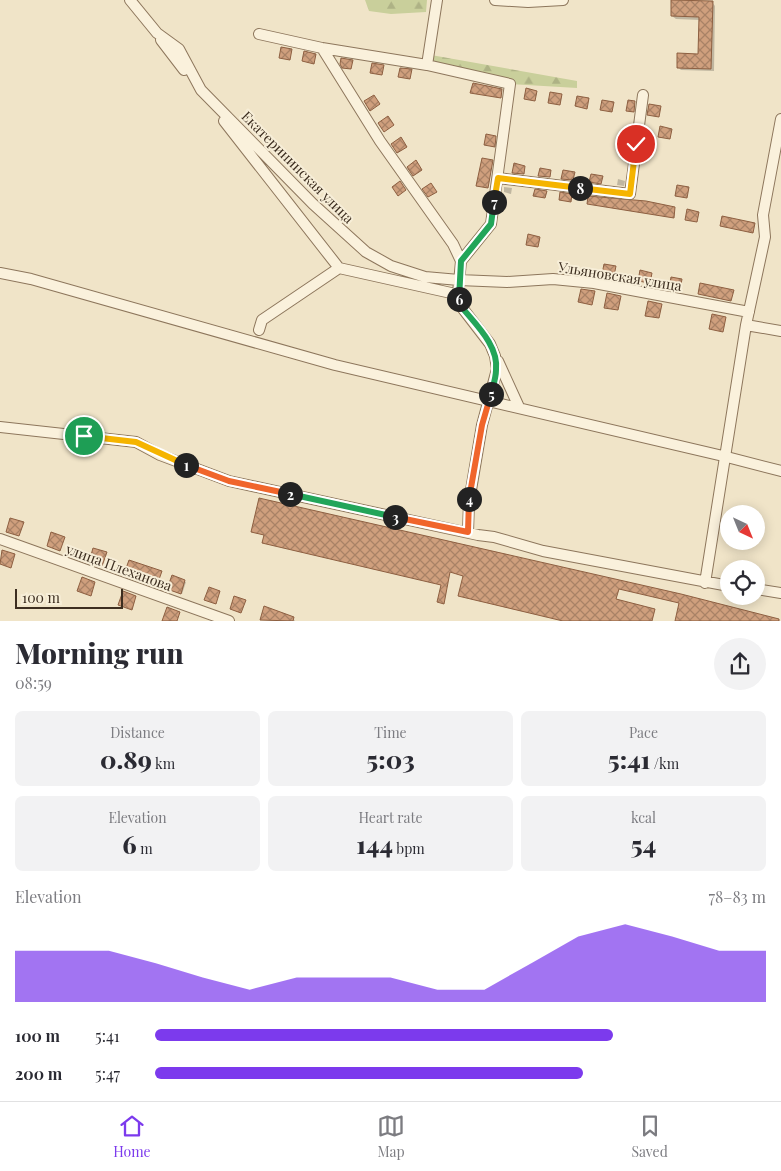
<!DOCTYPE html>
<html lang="en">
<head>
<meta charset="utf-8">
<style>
  :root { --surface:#fff; --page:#f2f2f3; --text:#2b2b33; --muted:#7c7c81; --line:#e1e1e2; --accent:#7c3aed }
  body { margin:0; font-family:"Playfair Display",serif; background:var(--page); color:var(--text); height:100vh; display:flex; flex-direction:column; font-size:19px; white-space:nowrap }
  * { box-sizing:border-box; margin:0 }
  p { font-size:16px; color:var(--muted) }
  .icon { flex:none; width:28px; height:28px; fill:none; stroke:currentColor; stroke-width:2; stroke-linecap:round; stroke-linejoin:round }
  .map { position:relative; height:621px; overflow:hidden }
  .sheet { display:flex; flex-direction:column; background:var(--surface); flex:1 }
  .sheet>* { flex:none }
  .needle { width:32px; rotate:137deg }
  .tools { position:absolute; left:720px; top:505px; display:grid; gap:10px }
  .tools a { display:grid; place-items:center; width:45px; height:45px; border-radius:50%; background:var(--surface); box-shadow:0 2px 12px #0003; font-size:25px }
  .scale { position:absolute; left:15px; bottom:12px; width:108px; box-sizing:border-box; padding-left:5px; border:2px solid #3d2e20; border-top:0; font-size:14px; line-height:18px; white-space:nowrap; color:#3d2e20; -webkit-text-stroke:4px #f7eed8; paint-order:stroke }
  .pin { position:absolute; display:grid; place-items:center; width:42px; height:42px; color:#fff; margin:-21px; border:2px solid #fff; border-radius:50%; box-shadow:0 1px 5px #0007 }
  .km { position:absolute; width:25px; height:25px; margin:-12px; border-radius:50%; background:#222; color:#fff; font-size:14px; line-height:25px; text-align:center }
  .round { display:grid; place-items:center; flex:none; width:52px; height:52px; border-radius:26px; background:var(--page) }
  .summary { display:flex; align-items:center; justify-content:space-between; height:85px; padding:0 15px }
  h1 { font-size:28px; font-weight:800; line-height:38px }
  .metrics { display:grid; grid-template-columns:repeat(3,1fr); gap:8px; height:85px; padding:5px 15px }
  .metrics div { display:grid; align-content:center; border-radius:8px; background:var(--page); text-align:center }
  .metrics b { font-size:25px; font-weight:800 }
  .metrics small { font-size:14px; font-weight:400 }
  .metrics p { font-size:14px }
  .chart { height:140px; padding:10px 15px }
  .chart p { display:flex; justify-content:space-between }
  .chart svg { width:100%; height:90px; margin-top:5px; fill:var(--accent); opacity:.7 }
  ul { padding:0 15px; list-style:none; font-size:16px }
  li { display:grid; grid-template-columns:80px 60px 1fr; align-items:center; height:38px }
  li i { height:12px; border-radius:6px; background:var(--accent) }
  .menu { display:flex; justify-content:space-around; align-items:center; height:70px; border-top:1px solid var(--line); background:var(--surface); font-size:14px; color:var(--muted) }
  .menu a { display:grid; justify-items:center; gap:2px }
  .menu .on { color:var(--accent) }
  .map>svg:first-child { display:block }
  .forest { fill:url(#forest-firs) }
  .shadow { fill:#0003 }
  .building { fill:url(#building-cross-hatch); stroke:#8d5f41 }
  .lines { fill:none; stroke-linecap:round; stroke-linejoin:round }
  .minor-casing { stroke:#8d765c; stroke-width:12 }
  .minor { stroke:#faf1dc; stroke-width:10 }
  .split-1-casing { stroke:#fff; stroke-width:10 }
  .split-2-casing { stroke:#fff; stroke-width:10 }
  .split-3-casing { stroke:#fff; stroke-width:10 }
  .split-4-casing { stroke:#fff; stroke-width:10 }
  .split-5-casing { stroke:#fff; stroke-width:10 }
  .split-6-casing { stroke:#fff; stroke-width:10 }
  .split-7-casing { stroke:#fff; stroke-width:10 }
  .split-8-casing { stroke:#fff; stroke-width:10 }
  .split-9-casing { stroke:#fff; stroke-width:10 }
  .split-1 { stroke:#f5b400; stroke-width:6 }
  .split-2 { stroke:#f0652b; stroke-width:6 }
  .split-3 { stroke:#22a559; stroke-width:6 }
  .split-4 { stroke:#f0652b; stroke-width:6 }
  .split-5 { stroke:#f0652b; stroke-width:6 }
  .split-6 { stroke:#22a559; stroke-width:6 }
  .split-7 { stroke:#22a559; stroke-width:6 }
  .split-8 { stroke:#f5b400; stroke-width:6 }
  .split-9 { stroke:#f5b400; stroke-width:6 }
  .labels { text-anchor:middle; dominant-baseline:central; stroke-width:4; stroke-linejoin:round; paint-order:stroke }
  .street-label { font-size:14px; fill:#3d2e20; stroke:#f7eed8 }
</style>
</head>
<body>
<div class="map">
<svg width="781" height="621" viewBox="0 0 781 621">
  <defs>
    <pattern id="forest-firs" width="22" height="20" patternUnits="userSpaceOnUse" patternTransform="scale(1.25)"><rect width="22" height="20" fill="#c9cf9b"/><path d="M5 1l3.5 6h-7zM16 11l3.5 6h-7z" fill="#aeb285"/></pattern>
    <pattern id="building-cross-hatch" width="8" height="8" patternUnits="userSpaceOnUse" patternTransform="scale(1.25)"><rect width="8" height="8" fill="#cf9f7d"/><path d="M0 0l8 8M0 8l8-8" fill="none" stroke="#a98266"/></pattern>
  </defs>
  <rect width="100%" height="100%" fill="#f0e4c8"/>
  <path class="forest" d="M365 0H427L426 12 391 14 369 11Z
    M431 55 577 81V88L510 84 430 64Z"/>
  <path class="shadow" d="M712 2 715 6 714 71 681 70 678 67 699 55 700 20 676 19 672 16Z
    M618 179 625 181 624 186 617 185Z
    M504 187 512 188 511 194 504 192Z
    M173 577 186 582 182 594 170 590Z
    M293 618 295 621 261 620Z"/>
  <path class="building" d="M671 0 713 1 711 69 677 68V53L698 54 699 17 671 16Z
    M281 47 292 49 290 60 279 58Z
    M304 51 316 54 314 64 302 61Z
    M341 58 353 60 351 69 342 68 340 64Z
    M372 63 384 65 382 75 370 73Z
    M400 68 412 69 410 79 398 77Z
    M473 83 502 89 501 98 470 93Z
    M526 88 537 91 535 101 524 99Z
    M550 92 562 94 560 105 548 103Z
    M374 95 380 104 370 111 364 101Z
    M577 96 589 98 587 109 575 106Z
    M602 100 614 102 612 112 600 110Z
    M628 100 635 101 634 112 626 111Z
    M649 104 661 106 659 117 647 115Z
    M388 116 394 125 384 132 378 123Z
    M660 126 672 129 670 139 658 137Z
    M486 134 496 136 495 147 484 145Z
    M401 137 407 147 397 153 391 144Z
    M482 158 493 160 488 188 476 186Z
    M416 160 422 170 413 176 407 167Z
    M514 163 525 166 524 174 512 173Z
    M540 168 551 170 550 177 538 176Z
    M563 170 575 172 573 180 561 179Z
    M591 174 603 176 601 184 589 182Z
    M400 181 406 190 398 196 392 187Z
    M431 183 437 192 428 197 422 189Z
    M677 185 689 187 687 198 675 196Z
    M535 189 547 191 545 198 533 196Z
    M560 192 572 194 571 202 559 200Z
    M588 196 646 201 675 207 674 218 587 204Z
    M687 209 699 212 697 222 685 220Z
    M722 216 755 223 753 233 720 226Z
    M528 234 540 237 538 247 526 245Z
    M604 264 616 266 614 276 602 274Z
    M640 270 652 273 650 283 638 281Z
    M671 277 682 279 680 290 669 288Z
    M700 283 734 290 731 301 698 294Z
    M581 289 595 291 592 305 578 302Z
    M607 293 621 296 618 310 604 308Z
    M648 301 662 304 659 318 645 316Z
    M712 314 726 317 723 332 709 329Z
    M259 498 681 594 779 619V621H675L679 603 619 589 616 599 655 609 652 621H563L458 596 463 576 450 572 444 604 437 602 441 585 262 543 264 535 251 532Z
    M10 518 24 522 19 536 6 532Z
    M51 532 65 537 60 551 47 546Z
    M93 548 107 552 102 566 89 562Z
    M2 550 15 554 11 568 0 564Z
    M129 560 162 571 157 585 124 574Z
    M172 575 185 580 181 594 167 589Z
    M82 577 95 582 91 596 77 591Z
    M209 587 220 591 216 604 204 600Z
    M123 591 136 596 132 610 118 605Z
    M234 596 246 600 241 613 230 609Z
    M264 606 294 617 293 621 260 620Z
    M167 607 180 612 177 621H162Z"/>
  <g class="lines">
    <defs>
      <path id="minor" d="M130 0 157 33 179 49 201 90 313 204 366 252 391 266 425 277 459 280 507 282 553 279 594 283 749 312
        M437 0 427 65 510 84 491 224 461 261 458 293 460 305 490 344 495 356 497 369 482 425 469 502 468 532
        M495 0 528 2 563 0
        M259 34 322 48 427 65
        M161 40 184 70
        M322 48 380 141 453 244 461 261
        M224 121 339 268
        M498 178 630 194 643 95
        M0 273 31 279 335 365 723 456 781 471
        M746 325 781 331
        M259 330 262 320 339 268 451 293 459 303
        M498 361 519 407
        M0 427 136 442 160 455 229 481 478 535 494 537 543 551 729 586
        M0 539 229 621
        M705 583 746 325 765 237 763 215 781 119
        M756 589 781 593"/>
    </defs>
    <use href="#minor" class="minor-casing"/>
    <use href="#minor" class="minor"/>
  </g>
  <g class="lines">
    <defs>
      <path id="split-1" d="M84 436 136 442 186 465"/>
      <path id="split-2" d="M186 465 229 481 290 494"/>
      <path id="split-3" d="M290 494 395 517"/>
      <path id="split-4" d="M395 517 468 532 469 499"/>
      <path id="split-5" d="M469 499 482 425 491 394"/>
      <path id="split-6" d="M459 299 460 305C474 323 499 345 496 370 496 378 493 386 491 394"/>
      <path id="split-7" d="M459 299 461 261 491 224 494 202"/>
      <path id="split-8" d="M494 202 498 178 580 188"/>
      <path id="split-9" d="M580 188 630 194 636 144"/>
    </defs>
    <use href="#split-1" class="split-1-casing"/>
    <use href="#split-2" class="split-2-casing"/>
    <use href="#split-3" class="split-3-casing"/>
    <use href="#split-4" class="split-4-casing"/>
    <use href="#split-5" class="split-5-casing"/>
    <use href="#split-6" class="split-6-casing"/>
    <use href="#split-7" class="split-7-casing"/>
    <use href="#split-8" class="split-8-casing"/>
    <use href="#split-9" class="split-9-casing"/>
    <use href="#split-1" class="split-1"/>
    <use href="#split-2" class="split-2"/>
    <use href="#split-3" class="split-3"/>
    <use href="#split-4" class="split-4"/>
    <use href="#split-5" class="split-5"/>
    <use href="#split-6" class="split-6"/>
    <use href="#split-7" class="split-7"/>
    <use href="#split-8" class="split-8"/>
    <use href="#split-9" class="split-9"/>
  </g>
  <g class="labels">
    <g class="street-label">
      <text transform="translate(298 167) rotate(45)">Екатерининская улица</text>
      <text transform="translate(620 276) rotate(9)">Ульяновская улица</text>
      <text transform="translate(119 567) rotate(20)">улица Плеханова</text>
    </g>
  </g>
</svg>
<div class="tools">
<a><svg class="needle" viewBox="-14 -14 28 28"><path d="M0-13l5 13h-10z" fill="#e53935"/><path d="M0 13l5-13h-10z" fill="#7c7c81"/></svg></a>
<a><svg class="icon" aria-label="locate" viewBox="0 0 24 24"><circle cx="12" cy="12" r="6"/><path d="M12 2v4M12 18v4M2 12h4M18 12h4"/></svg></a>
</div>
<div class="scale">100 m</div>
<div class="pin" style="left:84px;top:436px;background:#1e9e55"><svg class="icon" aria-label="arrive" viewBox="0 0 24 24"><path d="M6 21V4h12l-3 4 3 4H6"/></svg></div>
<div class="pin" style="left:636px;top:144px;background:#d93025"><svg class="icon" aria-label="check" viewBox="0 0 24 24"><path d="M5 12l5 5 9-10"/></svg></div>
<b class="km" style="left:186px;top:465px">1</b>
<b class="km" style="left:290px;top:494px">2</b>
<b class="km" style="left:395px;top:517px">3</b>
<b class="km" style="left:469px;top:499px">4</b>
<b class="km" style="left:491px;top:394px">5</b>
<b class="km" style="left:459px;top:299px">6</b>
<b class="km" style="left:494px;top:202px">7</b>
<b class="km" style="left:580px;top:188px">8</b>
</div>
<section class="sheet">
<div class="summary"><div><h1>Morning run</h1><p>08:59</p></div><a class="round"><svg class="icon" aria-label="share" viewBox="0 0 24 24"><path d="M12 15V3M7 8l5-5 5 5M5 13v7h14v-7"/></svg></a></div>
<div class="metrics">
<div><p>Distance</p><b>0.89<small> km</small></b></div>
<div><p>Time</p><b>5:03</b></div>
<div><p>Pace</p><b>5:41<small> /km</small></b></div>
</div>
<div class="metrics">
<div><p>Elevation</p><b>6<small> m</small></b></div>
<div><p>Heart rate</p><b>144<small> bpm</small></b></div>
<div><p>kcal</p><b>54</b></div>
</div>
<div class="chart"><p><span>Elevation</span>78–83 m</p>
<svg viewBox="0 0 160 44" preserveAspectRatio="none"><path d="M0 44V19L10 19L20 19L30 25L40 32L50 38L60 32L70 32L80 32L90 38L100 38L110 25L120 12L130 6L140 12L150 19L160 19V44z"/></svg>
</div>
<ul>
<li><b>100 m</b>5:41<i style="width:75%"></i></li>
<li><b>200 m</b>5:47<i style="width:70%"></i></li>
</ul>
</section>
<nav class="menu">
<a class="on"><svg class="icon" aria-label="home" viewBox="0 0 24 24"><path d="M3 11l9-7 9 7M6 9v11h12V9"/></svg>Home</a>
<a><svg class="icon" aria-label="map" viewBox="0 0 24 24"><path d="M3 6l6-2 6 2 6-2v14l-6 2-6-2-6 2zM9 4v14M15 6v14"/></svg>Map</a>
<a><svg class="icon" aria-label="saved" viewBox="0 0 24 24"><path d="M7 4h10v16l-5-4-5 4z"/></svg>Saved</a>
</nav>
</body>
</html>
